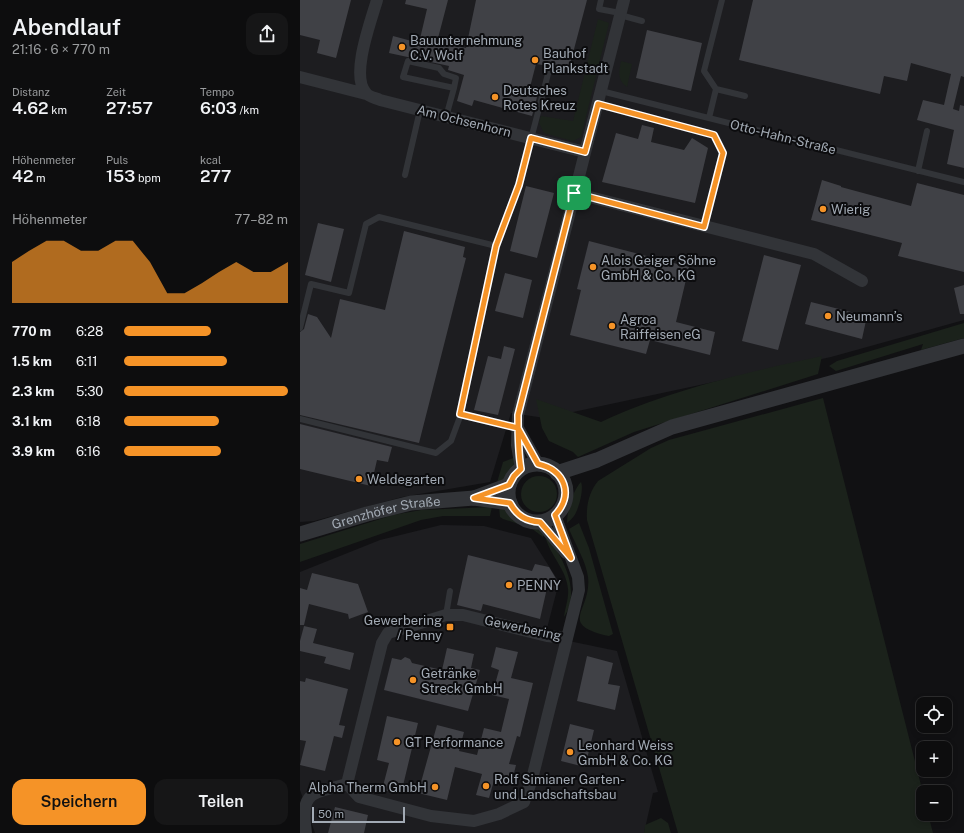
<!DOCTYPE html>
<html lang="de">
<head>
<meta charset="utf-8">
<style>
  :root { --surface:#0d0d0e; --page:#161617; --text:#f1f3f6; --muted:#9a9c9e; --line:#2d2d2e; --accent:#f59327 }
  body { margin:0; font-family:"Public Sans",sans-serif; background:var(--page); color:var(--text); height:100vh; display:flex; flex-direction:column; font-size:15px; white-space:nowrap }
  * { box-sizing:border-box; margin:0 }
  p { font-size:13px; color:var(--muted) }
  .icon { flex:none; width:22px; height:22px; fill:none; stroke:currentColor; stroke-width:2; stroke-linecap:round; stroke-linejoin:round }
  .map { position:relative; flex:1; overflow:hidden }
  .panel { display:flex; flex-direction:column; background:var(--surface); width:300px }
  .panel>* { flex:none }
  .buttons { position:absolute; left:616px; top:697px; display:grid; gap:8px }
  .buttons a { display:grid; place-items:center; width:36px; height:36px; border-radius:8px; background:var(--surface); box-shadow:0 2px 6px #0003,0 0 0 1px var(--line); font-size:20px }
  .scale { position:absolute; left:12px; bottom:10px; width:93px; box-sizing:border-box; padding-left:4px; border:2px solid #a2aab4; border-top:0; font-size:11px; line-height:14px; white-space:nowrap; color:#a2aab4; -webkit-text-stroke:3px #0c0c0e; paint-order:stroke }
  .pin { position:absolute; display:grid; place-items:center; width:34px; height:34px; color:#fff; margin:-17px; border-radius:8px; box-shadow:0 2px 6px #0006 }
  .round { display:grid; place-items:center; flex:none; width:42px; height:42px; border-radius:12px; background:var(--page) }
  .summary { display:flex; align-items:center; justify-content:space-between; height:68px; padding:0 12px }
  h1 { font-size:22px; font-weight:600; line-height:30px }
  .metrics { display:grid; grid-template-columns:repeat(3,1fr); gap:6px; height:68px; padding:4px 12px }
  .metrics div { display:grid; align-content:center }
  .metrics b { font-size:17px; font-weight:600 }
  .metrics small { font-size:11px; font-weight:400 }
  .metrics p { font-size:11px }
  .chart { height:112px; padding:8px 12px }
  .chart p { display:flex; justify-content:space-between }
  .chart svg { width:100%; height:72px; margin-top:4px; fill:var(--accent); opacity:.7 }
  .primary-button { display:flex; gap:8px; margin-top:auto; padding:8px 12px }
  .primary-button a { flex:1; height:46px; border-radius:12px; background:var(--accent); color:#111; font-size:16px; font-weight:600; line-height:46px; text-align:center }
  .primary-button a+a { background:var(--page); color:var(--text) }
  ul { padding:0 12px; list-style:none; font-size:13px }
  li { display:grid; grid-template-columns:64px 48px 1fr; align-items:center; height:30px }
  li i { height:10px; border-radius:5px; background:var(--accent) }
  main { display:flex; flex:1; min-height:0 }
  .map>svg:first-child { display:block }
  .built { fill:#1d1d20 }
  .green { fill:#1b221b }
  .building { fill:#404146 }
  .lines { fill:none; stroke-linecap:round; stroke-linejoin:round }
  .service { stroke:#323438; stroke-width:6 }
  .minor { stroke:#323438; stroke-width:12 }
  .tertiary { stroke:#323438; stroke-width:15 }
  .route-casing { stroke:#fff; stroke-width:8 }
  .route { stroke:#f59327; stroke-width:5 }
  .poi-dot { fill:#f59327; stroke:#0c0c0e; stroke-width:1.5 }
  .labels { text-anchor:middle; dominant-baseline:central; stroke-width:4; stroke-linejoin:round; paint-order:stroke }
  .poi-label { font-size:13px; fill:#a2aab4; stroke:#0c0c0e; text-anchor:start }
  .street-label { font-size:13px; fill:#a2aab4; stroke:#0c0c0e }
</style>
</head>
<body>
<main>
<section class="panel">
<div class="summary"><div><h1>Abendlauf</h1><p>21:16 · 6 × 770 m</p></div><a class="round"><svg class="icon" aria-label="share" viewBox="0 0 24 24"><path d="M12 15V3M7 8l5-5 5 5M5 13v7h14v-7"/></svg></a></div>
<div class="metrics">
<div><p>Distanz</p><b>4.62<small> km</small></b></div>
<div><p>Zeit</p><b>27:57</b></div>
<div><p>Tempo</p><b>6:03<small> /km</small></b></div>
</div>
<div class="metrics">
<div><p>Höhenmeter</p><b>42<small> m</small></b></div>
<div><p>Puls</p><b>153<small> bpm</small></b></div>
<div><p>kcal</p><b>277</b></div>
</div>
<div class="chart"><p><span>Höhenmeter</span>77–82 m</p>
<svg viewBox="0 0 160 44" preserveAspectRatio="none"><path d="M0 44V19L10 12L20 6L30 6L40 12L50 12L60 6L70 6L80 19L90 38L100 38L110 32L120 25L130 19L140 25L150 25L160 19V44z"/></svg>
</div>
<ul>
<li><b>770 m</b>6:28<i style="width:53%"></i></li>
<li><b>1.5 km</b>6:11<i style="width:63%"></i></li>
<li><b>2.3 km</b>5:30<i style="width:100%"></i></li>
<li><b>3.1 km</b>6:18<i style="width:58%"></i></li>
<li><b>3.9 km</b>6:16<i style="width:59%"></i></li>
</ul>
<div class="primary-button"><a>Speichern</a><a>Teilen</a></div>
</section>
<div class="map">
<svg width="664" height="833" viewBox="0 0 664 833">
  <rect width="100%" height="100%" fill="#111113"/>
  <path class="built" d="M0 0H664V320L531 357 245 418 211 413 190 482 102 497 14 521 0 522Z
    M141 525 184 526 231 538 259 582 245 636 317 651 358 792 353 793 344 833H15L0 790V572L80 540Z"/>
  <path class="green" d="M298 19 309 23 281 137 273 141 244 133 239 123 241 116 273 121Z
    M321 61 332 64 327 87C317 80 319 72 321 61Z
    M664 323V338L621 350 623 344 536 371 529 366 537 361Z
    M522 356 518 374 334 432 278 457 273 452 249 441 242 428 236 399 301 422C366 391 452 371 522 356Z
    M523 398 623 793V814H628L633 833H378L287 520C286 506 289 492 298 481L351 448 369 440Z
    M216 457C217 473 208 478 196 486L203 462Z
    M221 494a18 18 0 1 1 36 0a18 18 0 1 1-36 0Z
    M281 482C284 489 279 509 274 516 272 519 269 521 267 523 267 511 273 490 281 482Z
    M192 507 190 516H143L121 520 0 562V544L93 515 121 510Z
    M199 508C210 510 216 517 225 522 232 527 238 527 244 534L243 537 231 528 203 519 200 517Z
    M279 523 289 548 313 634 309 636C256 624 292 611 288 577 286 561 275 544 269 529Z
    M246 539H250C264 561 281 592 264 617 265 608 269 598 268 589 267 571 251 556 246 539Z
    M361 818 368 823 371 833H344L345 825Z"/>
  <path class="building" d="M0 0H51L36 58 17 53 20 40 0 35Z
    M106 0H148L137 42 166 48 176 0H287L268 72 253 68 250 66 236 64 228 95 237 97 232 116 174 100 172 106 157 101 164 75 148 70 149 66 140 64 89 53 93 36 119 43 127 9 105 4Z
    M453 0H664V77L661 76 653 109 659 111 660 105 664 106V168L647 164 654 130 617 120 623 100 644 105 651 74 611 63 607 81 584 76 580 94 439 60Z
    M347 30 402 43 391 91 336 78Z
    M342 125 354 128 351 142 384 150 392 138 408 148 395 203 302 182 316 133 338 139Z
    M522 180 541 186V187L611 206 617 183 664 195V272L598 256 602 243 511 220Z
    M226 186 254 193 237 258 210 251Z
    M18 223 44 229 31 282 5 275Z
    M104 231 165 247 163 257 166 258 119 443 0 415V332L4 329 8 314 17 317 31 338 40 299 85 310Z
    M289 241 389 267 376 322 415 332 410 355 350 340 346 354 270 335 281 290 277 289Z
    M464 255 501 265 478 350 442 341Z
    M205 273 232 280 223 318 195 311Z
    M664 285V314H660L654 288Z
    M511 302 567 316 562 339 505 324Z
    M204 346 215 349 198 415 174 410 188 356 201 359Z
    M0 424 92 447 88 462 77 460 71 486 0 469Z
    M168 555 232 571 235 564 249 567 258 582 256 590 247 588 240 619 183 604 181 611 157 605Z
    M12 573 58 584 68 612 49 619 48 614 9 604 4 625H0V588L7 590Z
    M4 626 17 629 13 643 54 653 50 670 24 663 26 657 0 651V641Z
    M196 647 218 652 211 678 233 683 220 737 217 736 209 764 216 765 212 781 195 777 189 798 176 795 182 774 155 767 147 800 118 793 137 725 164 732 159 751 177 755 184 728 201 732 209 699 192 695 199 670 191 667Z
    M147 648 174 654 171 668 180 670 168 711 84 690 92 658 101 660 105 657 110 659 112 663 142 670Z
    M287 656 313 663 308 684 320 686 315 710 277 701Z
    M6 678 48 689 39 725 45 726 42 738 34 736 25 771 0 765 6 741 0 740V681L5 682Z
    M87 716 118 723 101 794 82 790 89 763 77 760Z
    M270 724 294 730 285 767 261 761Z
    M35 807 68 815 64 833H28Z"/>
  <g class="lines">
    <path class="service" d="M301 0 299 9 320 13
      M320 15 342 21
      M416 89 445 96
      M301 91 664 182
      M298 104 414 135 423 153 404 227
      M146 117 154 88 103 77 108 61 139 68 144 74 156 78 154 88
      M409 118 416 89 404 71 422 0
      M618 171 627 131
      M105 175 120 110
      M0 328 11 284 49 293 66 224 79 217 196 246
      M0 419 136 453 151 441 161 414
      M218 428 161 414 196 246 219 185 249 70
      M146 615 150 591"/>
    <path class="minor" d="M77 0C71 21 50 76 66 93 69 97 76 98 80 100L285 152
      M0 77 66 94
      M274 193 514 254 562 281
      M218 428 238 464
      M221 469 217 445 218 415 324 0
      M255 515 278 577 279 590 232 779 224 802 199 814 174 821 131 816 59 797 47 784 82 643 88 633 146 615H163L247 636 267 638
      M240 522 266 553
      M6 833C0 790 12 794 47 784"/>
    <g class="tertiary">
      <circle cx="237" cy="493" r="29"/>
      <path d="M257 473 297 460 372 427 664 346"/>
      <path d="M174 498 209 485"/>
      <path id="s1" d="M0 534 67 514 111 503 174 498 210 503"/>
    </g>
  </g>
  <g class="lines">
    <defs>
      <path id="route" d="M274 193 218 415C218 433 218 451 221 469L214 476 209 485 174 498 210 503C217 516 226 521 240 522L271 558 255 515C274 495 265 470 238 464L218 428 160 414 196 246 219 185 231 138 285 152 298 104 414 135 423 153 404 227 274 193"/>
    </defs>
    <use href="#route" class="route-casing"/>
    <use href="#route" class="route"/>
  </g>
  <g class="poi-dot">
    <circle cx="102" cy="47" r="4"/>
    <circle cx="235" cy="60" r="4"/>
    <circle cx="195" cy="97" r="4"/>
    <circle cx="523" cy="209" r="4"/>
    <circle cx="293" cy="267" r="4"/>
    <circle cx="528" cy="316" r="4"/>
    <circle cx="312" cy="326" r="4"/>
    <circle cx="59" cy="479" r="4"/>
    <circle cx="209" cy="585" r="4"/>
    <rect x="146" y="623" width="8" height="8" rx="2"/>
    <circle cx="113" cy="680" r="4"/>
    <circle cx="97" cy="742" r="4"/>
    <circle cx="270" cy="752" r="4"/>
    <circle cx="186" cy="786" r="4"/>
    <circle cx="135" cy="787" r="4"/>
  </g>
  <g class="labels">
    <g class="poi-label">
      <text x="110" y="40">Bauunternehmung<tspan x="110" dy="15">C.V. Wolf</tspan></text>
      <text x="243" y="53">Bauhof<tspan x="243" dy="15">Plankstadt</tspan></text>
      <text x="203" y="90">Deutsches<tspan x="203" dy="15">Rotes Kreuz</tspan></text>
      <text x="531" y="209">Wierig</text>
      <text x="301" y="260">Alois Geiger Söhne<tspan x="301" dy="15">GmbH &amp; Co. KG</tspan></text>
      <text x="536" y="316">Neumann’s</text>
      <text x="320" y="319">Agroa<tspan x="320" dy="15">Raiffeisen eG</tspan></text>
      <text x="67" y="479">Weldegarten</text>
      <text x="217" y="585">PENNY</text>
      <text x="142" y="620" text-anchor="end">Gewerbering<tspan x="142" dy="15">/ Penny</tspan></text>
      <text x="121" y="673">Getränke<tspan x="121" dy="15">Streck GmbH</tspan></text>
      <text x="105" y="742">GT Performance</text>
      <text x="278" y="745">Leonhard Weiss<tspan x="278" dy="15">GmbH &amp; Co. KG</tspan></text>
      <text x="194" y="779">Rolf Simianer Garten-<tspan x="194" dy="15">und Landschaftsbau</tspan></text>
      <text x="127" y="787" text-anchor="end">Alpha Therm GmbH</text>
    </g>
    <g class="street-label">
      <text transform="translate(164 121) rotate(14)">Am Ochsenhorn</text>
      <text transform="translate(483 137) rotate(14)">Otto-Hahn-Straße</text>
      <text stroke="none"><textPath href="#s1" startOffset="89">Grenzhöfer Straße</textPath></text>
      <text transform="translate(223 628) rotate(12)">Gewerbering</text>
    </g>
  </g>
</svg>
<div class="buttons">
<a><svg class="icon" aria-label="locate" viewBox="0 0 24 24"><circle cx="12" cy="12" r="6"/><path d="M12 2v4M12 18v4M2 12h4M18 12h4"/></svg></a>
<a>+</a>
<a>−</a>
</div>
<div class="scale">50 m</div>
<div class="pin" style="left:274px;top:193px;background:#1e9e55"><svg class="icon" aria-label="arrive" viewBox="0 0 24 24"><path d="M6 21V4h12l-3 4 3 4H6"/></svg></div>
</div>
</main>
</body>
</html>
